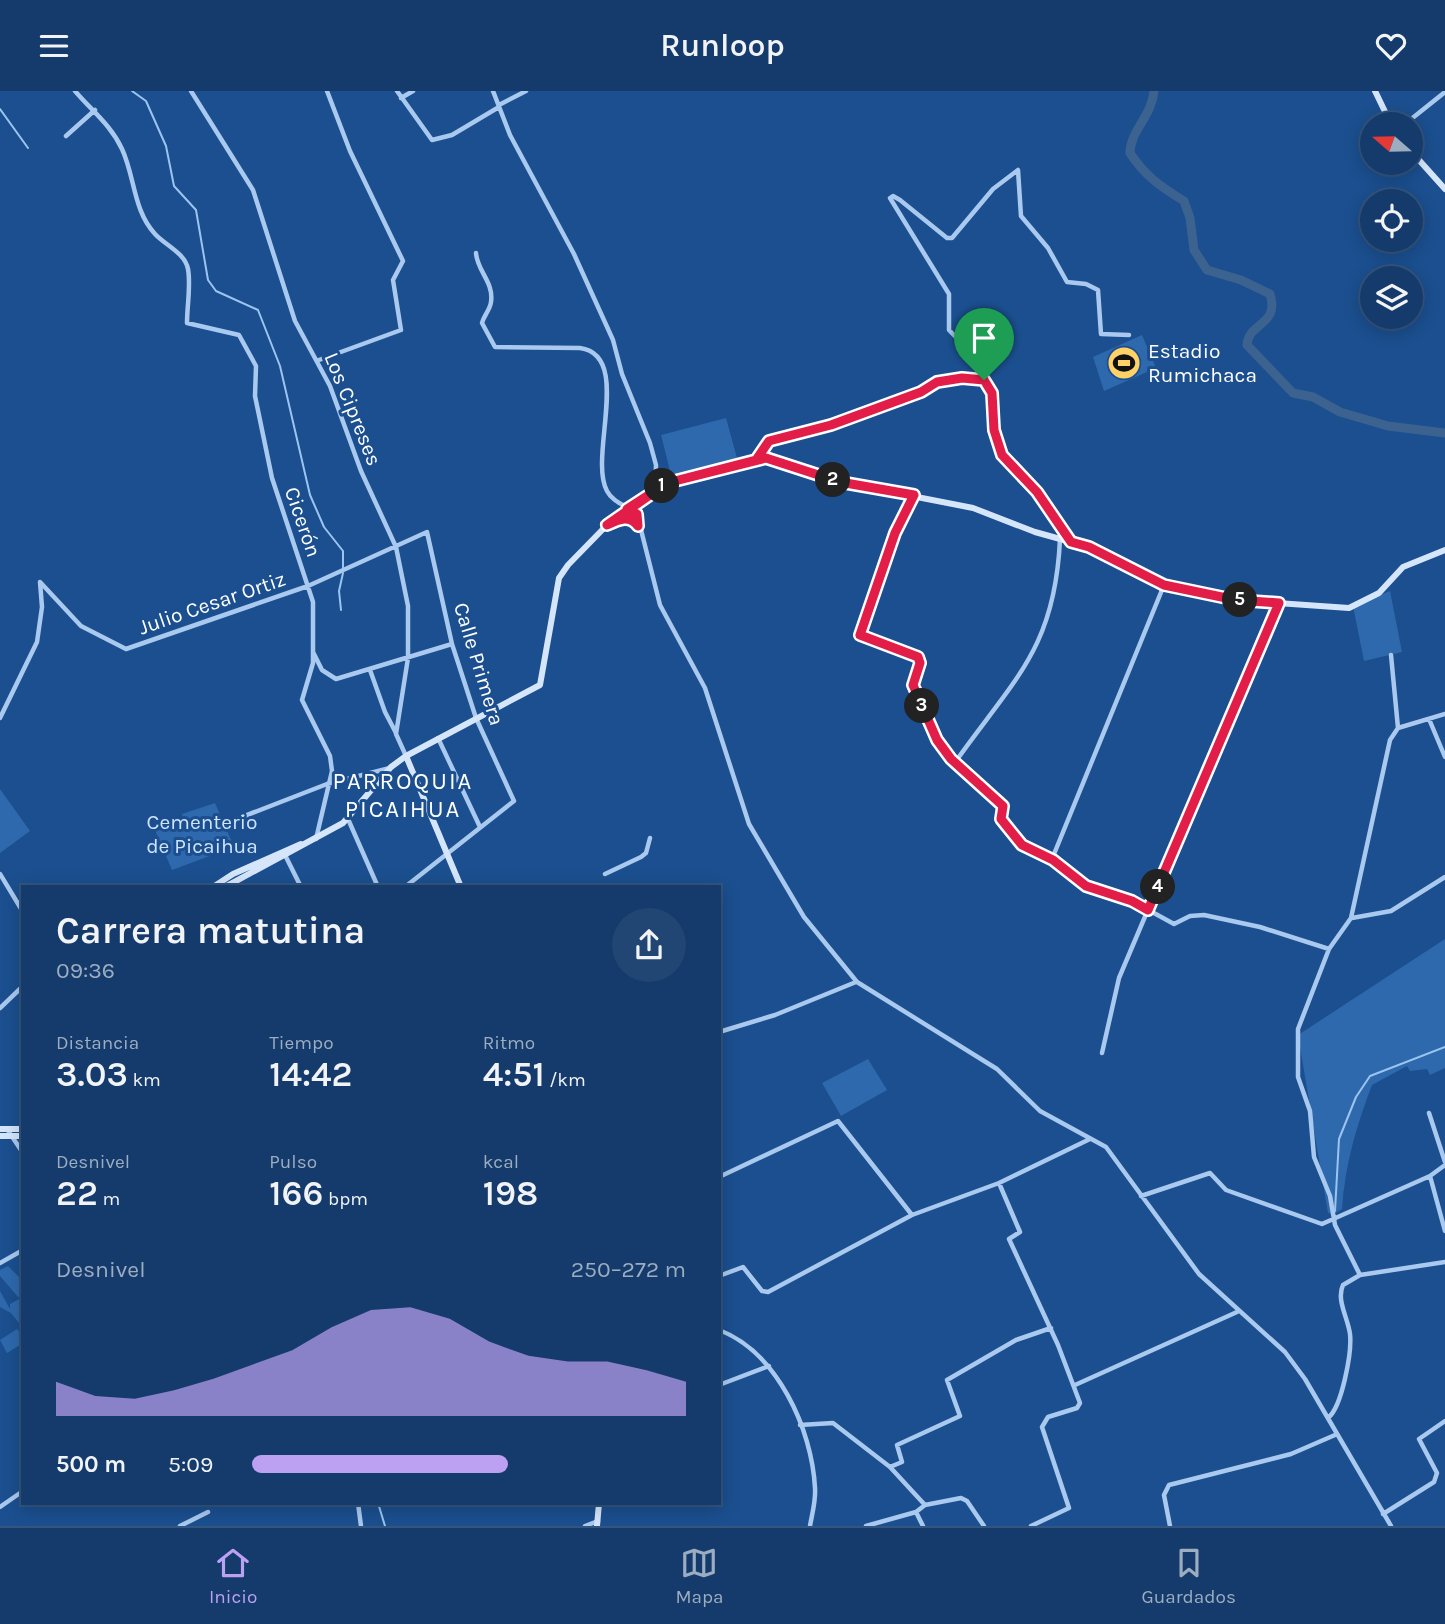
<!DOCTYPE html>
<html lang="es">
<head>
<meta charset="utf-8">
<style>
  :root { --surface:#143b6b; --page:#214673; --text:#f1f3f6; --muted:#9dadc1; --line:#33557e; --accent:#bca0f2 }
  body { margin:0; font-family:Karla,sans-serif; background:var(--page); color:var(--text); height:100vh; display:flex; flex-direction:column; font-size:26px; white-space:nowrap }
  * { box-sizing:border-box; margin:0 }
  p { font-size:23px; color:var(--muted) }
  .icon { flex:none; width:38px; height:38px; fill:none; stroke:currentColor; stroke-width:2; stroke-linecap:round; stroke-linejoin:round }
  .map { position:relative; flex:1; overflow:hidden }
  .sheet { position:absolute; left:21px; top:794px; width:700px; height:620px; display:flex; flex-direction:column; background:var(--surface); border-radius:0px; box-shadow:0 4px 18px #0003,0 0 0 2px var(--line) }
  .sheet>* { flex:none }
  .needle { width:46px; rotate:290deg }
  .fabs { position:absolute; left:1360px; top:21px; display:grid; gap:14px }
  .fabs a { display:grid; place-items:center; width:63px; height:63px; border-radius:50%; background:var(--surface); box-shadow:0 4px 18px #0003,0 0 0 2px var(--line); font-size:35px }
  .pin { position:absolute; display:grid; place-items:center; width:60px; height:60px; color:#fff; margin:-72px -30px; border-radius:50% 50% 50% 0; rotate:-45deg; box-shadow:0 0 7px #0007 }
  .pin .icon { rotate:45deg }
  .km { position:absolute; width:35px; height:35px; margin:-18px; border-radius:50%; background:#222; color:#fff; font-size:19px; line-height:35px; text-align:center }
  .round { display:grid; place-items:center; flex:none; width:74px; height:74px; border-radius:37px; background:var(--page) }
  .overview { display:flex; align-items:center; justify-content:space-between; height:119px; padding:0 35px }
  h1 { font-size:38px; font-weight:600; line-height:52px }
  .stats { display:grid; grid-template-columns:repeat(3,1fr); gap:10px; height:119px; padding:7px 35px }
  .stats div { display:grid; align-content:center }
  .stats b { font-size:35px; font-weight:600 }
  .stats small { font-size:19px; font-weight:400 }
  .stats p { font-size:19px }
  .chart { height:196px; padding:14px 35px }
  .chart p { display:flex; justify-content:space-between }
  .chart svg { width:100%; height:126px; margin-top:7px; fill:var(--accent); opacity:.7 }
  ul { padding:0 35px; list-style:none; font-size:23px }
  li { display:grid; grid-template-columns:112px 84px 1fr; align-items:center; height:52px }
  li i { height:18px; border-radius:9px; background:var(--accent) }
  header { display:flex; justify-content:space-between; align-items:center; height:91px; padding:0 35px; background:var(--surface); font-size:32px; font-weight:600 }
  .tab-bar { display:flex; justify-content:space-around; align-items:center; height:98px; border-top:2px solid var(--line); background:var(--surface); font-size:19px; color:var(--muted) }
  .tab-bar a { display:grid; justify-items:center; gap:4px }
  .tab-bar .current { color:var(--accent) }
  .map>svg:first-child { display:block }
  .green { fill:#2e69ad }
  .lines { fill:none; stroke-linecap:round; stroke-linejoin:round }
  .stream { stroke:#9cc4f0; stroke-width:2 }
  .river { stroke:#3c6290; stroke-width:9 }
  .minor { stroke:#a9c9ee; stroke-width:4.5 }
  .secondary { stroke:#d6e6fa; stroke-width:6 }
  .route-casing { stroke:#fff; stroke-width:14 }
  .route { stroke:#e11d48; stroke-width:9 }
  .labels { text-anchor:middle; dominant-baseline:central; stroke-width:6; stroke-linejoin:round; paint-order:stroke }
  .poi-label { font-size:21px; fill:#fff; stroke:#1b4f8f; text-anchor:start }
  .street-label { font-size:21px; fill:#fff; stroke:#1b4f8f }
  .park-label { font-size:21px; fill:#cfe3fa; stroke:#1b4f8f }
  .quarter-label { font-size:24px; letter-spacing:2px; fill:#fff; stroke:#1b4f8f }
</style>
</head>
<body>
<header><svg class="icon" aria-label="menu" viewBox="0 0 24 24"><path d="M4 6h16M4 12h16M4 18h16"/></svg>Runloop<svg class="icon" aria-label="heart" viewBox="0 0 24 24"><path d="M12 20l-8-8c-3-5 5-10 8-4 3-6 11-1 8 4z"/></svg></header>
<div class="map">
<svg width="1445" height="1435" viewBox="0 0 1445 1435">
  <rect width="100%" height="100%" fill="#1b4f8f"/>
  <path class="green" d="M1142 244 1156 277 1104 300 1093 266Z
    M726 327 737 367 671 384 661 344Z
    M1390 500 1402 561 1364 570 1353 515Z
    M0 698 30 740 0 762Z
    M215 712 234 756 172 779 155 739 183 727 182 723Z
    M1445 848V977L1430 984 1427 978 1410 980 1407 975 1372 994C1356 1036 1345 1074 1342 1118L1334 1123 1328 1122 1298 944Z
    M868 968 887 999 841 1025 822 992Z
    M8 1175 23 1190V1203L18 1206 0 1185V1179Z
    M0 1200 10 1218V1213L23 1206V1230L19 1232 11 1222 0 1216Z
    M17 1238 23 1245V1252L7 1262 0 1249Z"/>
  <g class="lines">
    <path class="stream" d="M132 0 146 10 166 55 174 95 196 119 208 189 216 200 258 219 280 275 310 404 324 436 343 460V477
      M0 18 28 57
      M341 519 339 500 343 482
      M1335 1120 1339 1048 1356 1006 1370 985 1445 956
      M378 1412 385 1435"/>
    <path class="river" d="M1154 0C1152 25 1130 40 1130 62 1145 85 1161 96 1184 110L1190 127 1194 159 1207 179 1241 189 1270 203C1280 235 1248 231 1247 254L1293 302 1313 306 1340 321 1388 335 1445 342"/>
    <path class="minor" d="M75 0C92 20 111 34 122 58 135 86 133 119 155 143 165 154 185 162 188 178 191 194 187 215 187 232L239 244 256 275 255 305 272 387 313 511V572L302 609 330 665 332 680 316 748
      M191 0 253 99 295 230 330 295 361 380 396 456 408 515V567L396 643 406 665
      M397 0 432 49 452 44 499 16
      M493 0 510 44 574 163 613 249 622 283 650 352 656 374 655 400
      M401 7 413 0
      M499 14 526 0
      M1405 33 1445 1
      M66 45 95 19
      M476 162C477 180 494 191 491 211 490 219 484 224 482 232L495 256 580 257C633 264 588 366 607 400 613 412 628 415 637 423L660 514 705 597 749 733 804 826 857 891 997 978 1040 1020 1106 1056 1199 1183 1285 1261 1305 1288 1391 1435
      M319 269 401 239 393 189 403 170 350 60 327 0
      M756 368 769 350 831 334 921 301 937 291 962 287 984 289
      M914 404 896 442 860 544 918 566 920 572C918 579 913 587 913 594 914 608 944 663 955 672
      M618 429 630 428 638 434
      M1060 448C1055 557 1015 587 956 670L957 674 1003 715 1001 728 1022 754 1053 769 1086 795 1132 810 1174 833 1190 825 1204 824 1260 836 1329 858
      M1070 450 1037 402 1001 364 994 339 992 302 984 289 982 273 949 239V203L890 107 893 105 900 109 947 147H952L993 98 1018 79 1021 125 1048 157 1067 191 1086 193 1098 199 1101 243 1129 244
      M313 561 322 579 336 588 452 553
      M370 579 385 621 396 642
      M0 627 37 551 42 516 40 491 81 535 126 558 308 495 427 441 452 553 476 627 514 710 405 796
      M1429 628 1445 666
      M1398 637 1445 623
      M438 647 480 736
      M348 728 378 796
      M229 731 327 693 390 677
      M286 766 301 796
      M1052 768 1164 494
      M0 783 23 821
      M605 783 641 766 646 762 650 747
      M1352 827 1391 820 1445 786
      M0 917 23 895
      M719 941 775 924 856 891
      M1102 962 1119 887 1278 512
      M1429 1022 1445 1071
      M7 1038 23 1062
      M1445 1074 1430 1085 1445 1140
      M719 1086 838 1030 912 1124
      M999 1092 1020 1141 1009 1148 1058 1254 1080 1312 1077 1317 1048 1326 1042 1336 1069 1417 1031 1435
      M1141 1105 1210 1082 1226 1099 1322 1133 1430 1085
      M0 1172 23 1159
      M1360 1184 1335 1134 1330 1105 1314 1066 1310 1020 1298 986V938L1329 858 1351 827 1390 649 1398 637 1391 564
      M719 1185 743 1176 762 1200 768 1201 912 1124 999 1092 1090 1048
      M719 1239C777 1261 812 1338 815 1397 816 1410 812 1423 810 1435
      M719 1294 769 1275
      M1075 1294 1237 1221
      M1328 1327C1342 1316 1352 1261 1350 1243 1348 1227 1336 1209 1343 1194L1360 1184 1445 1171
      M800 1334 833 1332 890 1376 925 1414 961 1407 967 1410 984 1435
      M890 1376 902 1371 897 1354 960 1325 947 1289 1016 1249 1051 1237
      M358 1412 361 1435
      M0 1416 23 1400
      M1383 1423 1434 1391 1437 1382 1419 1348 1445 1330
      M180 1435 208 1421
      M585 1435 598 1430
      M866 1435 916 1421
      M923 1435 916 1421 925 1414
      M1170 1435 1164 1404 1169 1394 1291 1363 1335 1344"/>
    <path class="secondary" d="M1375 0 1391 33
      M1410 59 1445 98
      M406 665 461 796
      M213 796 233 783 301 753
      M225 796 343 732 391 676 406 665 540 594 559 487 568 474 607 434 667 392 756 368 766 367 840 391 973 417 1035 441 1089 456 1164 494 1236 509 1349 517 1379 502 1403 476 1445 459
      M0 1038H23
      M0 1045H23
      M597 1435 599 1412"/>
  </g>
  <g class="lines">
    <defs>
      <path id="route" d="M984 289 962 287 937 291 921 301 831 334 769 350 756 369 667 392 627 418 637 423 638 435C629 423 618 429 607 434L667 392 766 367 840 391 914 404 895 442 860 544 918 566 920 572 913 594 937 649 951 668 1003 715 1001 728 1022 754 1053 769 1086 795 1132 810 1148 819 1279 512 1236 509 1164 494 1089 456 1071 451 1037 401 1002 364 994 339 992 302 984 289"/>
    </defs>
    <use href="#route" class="route-casing"/>
    <use href="#route" class="route"/>
  </g>
  <defs>
    <symbol id="stadium-disc" viewBox="-11 -11 22 22"><circle r="9.5" fill="#ffd166" stroke="#1b4f8f"/><path d="M0-5a6.5 5 0 1 0 0 10a6.5 5 0 1 0 0-10ZM-3.5-1.8h7v3.6h-7Z" fill="#111"/></symbol>
  </defs>
  <g fill-rule="evenodd">
    <use href="#stadium-disc" x="1105" y="253" width="38" height="38"/>
  </g>
  <g class="labels">
    <g class="poi-label">
      <text x="1148" y="260">Estadio<tspan x="1148" dy="24">Rumichaca</tspan></text>
    </g>
    <g class="street-label">
      <text transform="translate(353 318) rotate(68)">Los Cipreses</text>
      <text transform="translate(303 431) rotate(71)">Cicerón</text>
      <text transform="translate(212 512) rotate(-19)">Julio Cesar Ortiz</text>
      <text transform="translate(479 573) rotate(73)">Calle Primera</text>
    </g>
    <g class="park-label">
      <text x="202" y="731">Cementerio<tspan x="202" dy="24">de Picaihua</tspan></text>
    </g>
    <g class="quarter-label">
      <text x="403" y="690">PARROQUIA<tspan x="403" dy="28">PICAIHUA</tspan></text>
    </g>
  </g>
</svg>
<div class="fabs">
<a><svg class="needle" viewBox="-14 -14 28 28"><path d="M0-13l5 13h-10z" fill="#e53935"/><path d="M0 13l5-13h-10z" fill="#9dadc1"/></svg></a>
<a><svg class="icon" aria-label="locate" viewBox="0 0 24 24"><circle cx="12" cy="12" r="6"/><path d="M12 2v4M12 18v4M2 12h4M18 12h4"/></svg></a>
<a><svg class="icon" aria-label="layers" viewBox="0 0 24 24"><path d="M12 4l9 5-9 5-9-5zM3 14l9 5 9-5"/></svg></a>
</div>
<div class="pin" style="left:984px;top:289px;background:#1e9e55"><svg class="icon" aria-label="arrive" viewBox="0 0 24 24"><path d="M6 21V4h12l-3 4 3 4H6"/></svg></div>
<b class="km" style="left:662px;top:395px">1</b>
<b class="km" style="left:833px;top:389px">2</b>
<b class="km" style="left:922px;top:615px">3</b>
<b class="km" style="left:1158px;top:796px">4</b>
<b class="km" style="left:1240px;top:509px">5</b>
<section class="sheet">
<div class="overview"><div><h1>Carrera matutina</h1><p>09:36</p></div><a class="round"><svg class="icon" aria-label="share" viewBox="0 0 24 24"><path d="M12 15V3M7 8l5-5 5 5M5 13v7h14v-7"/></svg></a></div>
<div class="stats">
<div><p>Distancia</p><b>3.03<small> km</small></b></div>
<div><p>Tiempo</p><b>14:42</b></div>
<div><p>Ritmo</p><b>4:51<small> /km</small></b></div>
</div>
<div class="stats">
<div><p>Desnivel</p><b>22<small> m</small></b></div>
<div><p>Pulso</p><b>166<small> bpm</small></b></div>
<div><p>kcal</p><b>198</b></div>
</div>
<div class="chart"><p><span>Desnivel</span>250–272 m</p>
<svg viewBox="0 0 160 44" preserveAspectRatio="none"><path d="M0 44V32L10 37L20 38L30 35L40 31L50 26L60 21L70 13L80 7L90 6L100 10L110 18L120 23L130 25L140 25L150 28L160 32V44z"/></svg>
</div>
<ul>
<li><b>500 m</b>5:09<i style="width:59%"></i></li>
</ul>
</section>
</div>
<nav class="tab-bar">
<a class="current"><svg class="icon" aria-label="home" viewBox="0 0 24 24"><path d="M3 11l9-7 9 7M6 9v11h12V9"/></svg>Inicio</a>
<a><svg class="icon" aria-label="map" viewBox="0 0 24 24"><path d="M3 6l6-2 6 2 6-2v14l-6 2-6-2-6 2zM9 4v14M15 6v14"/></svg>Mapa</a>
<a><svg class="icon" aria-label="saved" viewBox="0 0 24 24"><path d="M7 4h10v16l-5-4-5 4z"/></svg>Guardados</a>
</nav>
</body>
</html>
